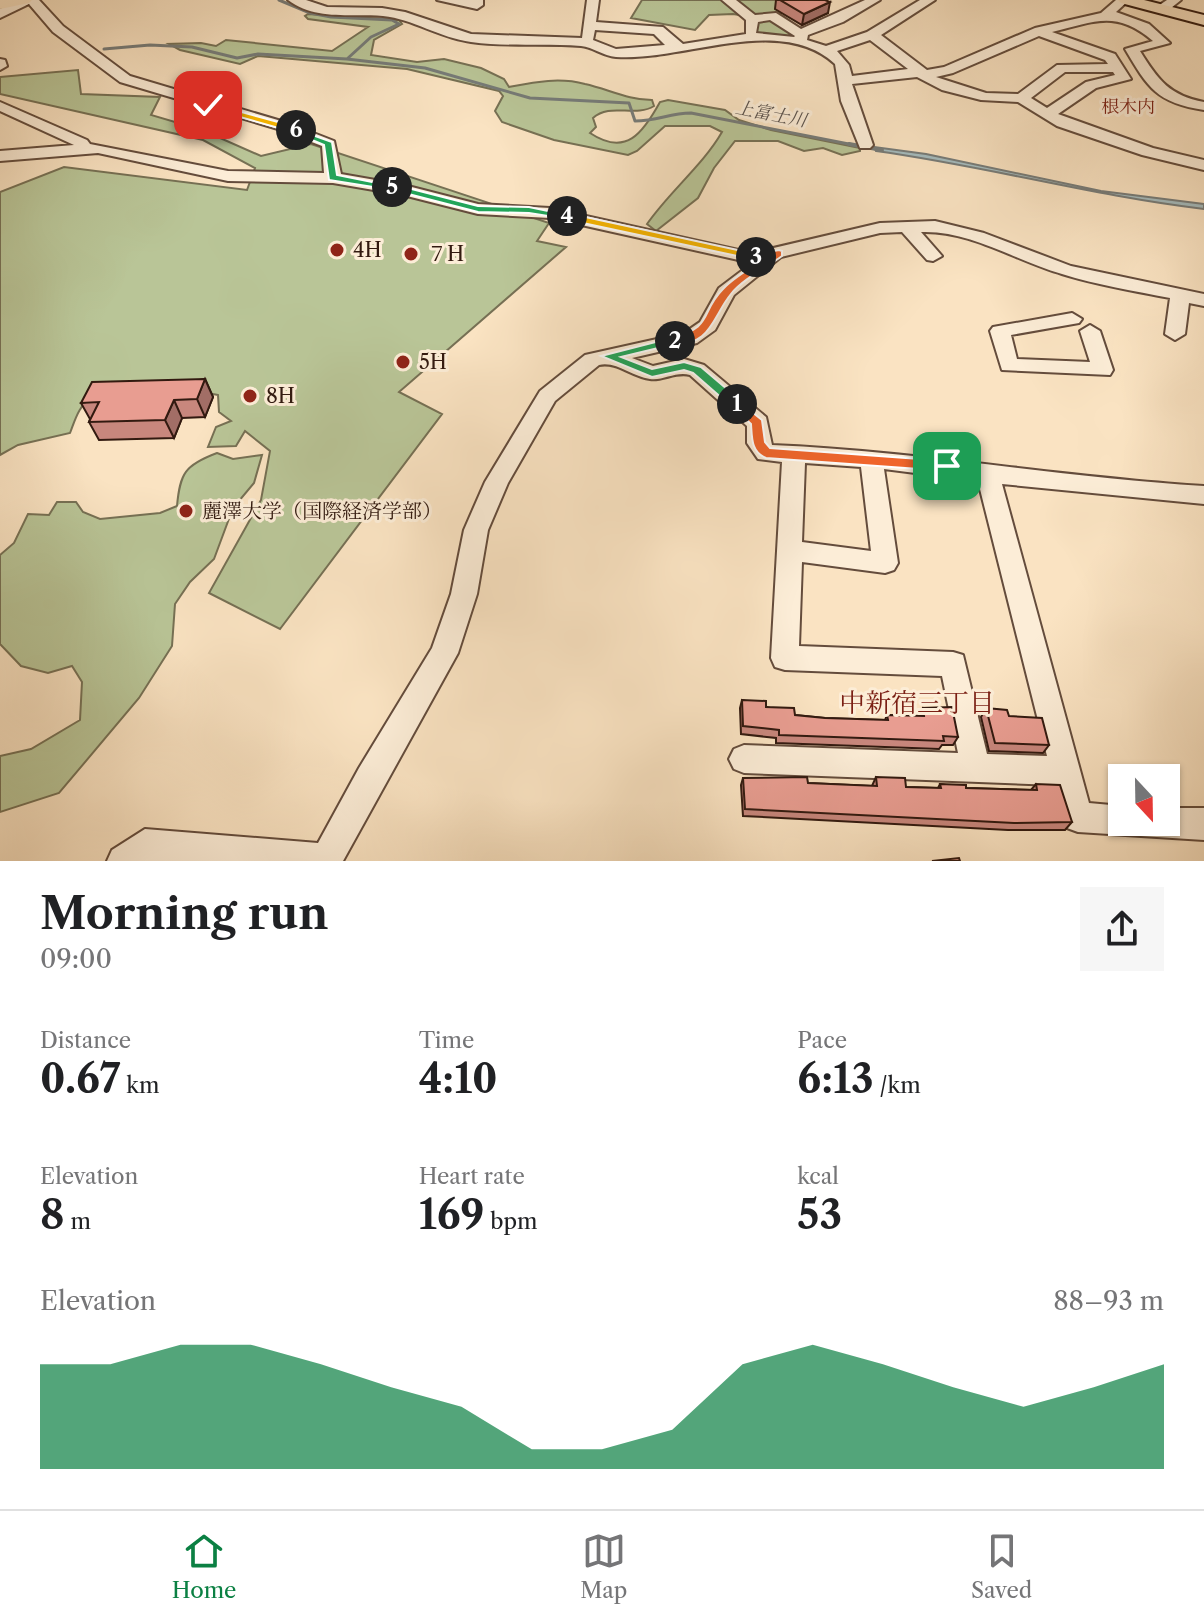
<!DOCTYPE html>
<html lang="en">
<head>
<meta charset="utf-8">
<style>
  :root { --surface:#fff; --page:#f6f6f6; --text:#202124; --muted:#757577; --line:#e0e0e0; --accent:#0b8043 }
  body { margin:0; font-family:"Libre Caslon Text","Noto Serif JP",serif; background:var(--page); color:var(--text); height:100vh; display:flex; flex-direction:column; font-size:30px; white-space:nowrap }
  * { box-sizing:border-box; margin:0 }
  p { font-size:26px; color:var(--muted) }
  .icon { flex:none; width:44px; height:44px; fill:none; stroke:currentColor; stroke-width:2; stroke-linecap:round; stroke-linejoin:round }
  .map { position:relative; height:861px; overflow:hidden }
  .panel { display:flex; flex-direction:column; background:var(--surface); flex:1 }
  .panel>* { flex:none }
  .needle { width:52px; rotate:158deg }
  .buttons { position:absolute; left:1108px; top:764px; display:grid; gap:16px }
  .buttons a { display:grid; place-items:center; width:72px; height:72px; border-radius:0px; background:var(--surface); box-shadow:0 2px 6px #0004; font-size:40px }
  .pin { position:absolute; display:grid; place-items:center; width:68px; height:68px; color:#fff; margin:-34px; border-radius:16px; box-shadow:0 4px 12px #0006 }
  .km { position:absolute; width:40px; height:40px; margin:-20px; border-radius:50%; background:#222; color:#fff; font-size:22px; line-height:40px; text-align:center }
  .round { display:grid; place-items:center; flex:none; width:84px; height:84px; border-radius:0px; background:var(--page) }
  .overview { display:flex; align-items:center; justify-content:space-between; height:136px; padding:0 40px }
  h1 { font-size:44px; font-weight:800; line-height:60px }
  .metrics { display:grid; grid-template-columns:repeat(3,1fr); gap:12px; height:136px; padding:8px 40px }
  .metrics div { display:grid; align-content:center }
  .metrics b { font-size:40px; font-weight:800 }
  .metrics small { font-size:22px; font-weight:400 }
  .metrics p { font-size:22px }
  .chart { height:224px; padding:16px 40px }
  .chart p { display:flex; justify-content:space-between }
  .chart svg { width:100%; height:144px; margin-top:8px; fill:var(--accent); opacity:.7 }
  .dock { display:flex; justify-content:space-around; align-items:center; height:112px; border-top:2px solid var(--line); background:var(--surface); font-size:22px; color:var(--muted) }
  .dock a { display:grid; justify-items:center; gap:4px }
  .dock .current { color:var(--accent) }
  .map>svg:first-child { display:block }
  .green { fill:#b9c597; stroke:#767054; stroke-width:2 }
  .water { fill:#a4bbbe; stroke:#767b78; stroke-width:2 }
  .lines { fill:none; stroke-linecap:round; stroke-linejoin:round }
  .stream-far1 { stroke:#767b78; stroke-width:3 }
  .stream { stroke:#767b78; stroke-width:4 }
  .minor-casing { stroke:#644c3c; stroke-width:4 }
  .major-casing { stroke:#321a10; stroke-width:4 }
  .minor { fill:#fcedd7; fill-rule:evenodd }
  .major { fill:#fae3c2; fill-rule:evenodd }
  .wall { fill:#c8877d; stroke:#321a10; stroke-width:2 }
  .shaded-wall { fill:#a26e66; stroke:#321a10; stroke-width:2 }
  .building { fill:#e89d91; stroke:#321a10; stroke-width:2 }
  .split-1 { fill:#f0652b; stroke:#fff; stroke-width:2 }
  .split-2 { fill:#22a559; stroke:#fff; stroke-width:2 }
  .split-3 { fill:#f0652b; stroke:#fff; stroke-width:2 }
  .split-4 { fill:#f5b400; stroke:#fff; stroke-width:2 }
  .split-5 { fill:#22a559; stroke:#fff; stroke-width:2 }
  .split-6 { fill:#22a559; stroke:#fff; stroke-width:2 }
  .split-7 { fill:#f5b400; stroke:#fff; stroke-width:2 }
  .poi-dot { fill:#8f2418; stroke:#fcedd7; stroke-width:3 }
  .labels { text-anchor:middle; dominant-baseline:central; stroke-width:6; stroke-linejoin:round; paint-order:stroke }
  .far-neighbourhood-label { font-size:18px; fill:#7a1f14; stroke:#fcedd7 }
  .far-water-label { font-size:18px; font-style:italic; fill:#5a524d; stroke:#fcedd7 }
  .poi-label { font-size:20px; fill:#321a10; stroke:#fcedd7; text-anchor:start }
  .near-neighbourhood-label { font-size:26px; fill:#7a1f14; stroke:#fcedd7 }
</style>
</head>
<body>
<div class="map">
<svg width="1204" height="861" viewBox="0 0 1204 861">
  <rect width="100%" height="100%" fill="#fae3c2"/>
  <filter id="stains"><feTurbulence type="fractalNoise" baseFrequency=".0025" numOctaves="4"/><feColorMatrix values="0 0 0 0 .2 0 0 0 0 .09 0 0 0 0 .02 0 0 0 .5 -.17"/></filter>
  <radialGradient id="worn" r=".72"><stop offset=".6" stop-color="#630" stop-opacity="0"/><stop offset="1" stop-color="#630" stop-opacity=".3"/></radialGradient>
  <path class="green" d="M642 0H816L780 14 799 28 791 39 754 37 758 18 733 14 709 15 695 30 631 18Z
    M308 14 399 20 402 24 374 40 371 55 417 62 444 59 481 68 504 79 509 87C535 82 559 77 585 84 608 89 628 100 652 100L654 106C635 118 610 102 593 118L596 127 590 133C626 157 643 133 660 102L668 100 725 110 739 120 771 130 860 148V151L842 155 823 148 804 151 778 141H735L714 168 698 198 656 231 647 224C670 191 703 165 722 132L710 126H665L637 151 628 155 554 140 502 122 495 111 503 96 499 91 407 69 258 56 240 64 180 50 169 44 201 43 216 46 226 40 332 51 368 27 308 19 305 16Z
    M78 70 81 94 160 97 151 115 202 130 261 156 311 144 549 223 537 241 566 247 399 392 442 414 280 629 209 593 261 500 270 451 245 431 236 446 208 447 216 427 231 421 219 412 218 395C201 392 106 391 93 397 79 404 75 420 70 433L18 445 0 455V192L64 167 247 190 255 168 203 140 0 94V77Z
    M217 453 233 459 262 455 254 483 233 508 214 559 190 582 175 604 172 646 139 698 59 793 0 812V756L31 749 80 720 82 682 72 666 48 673 21 666 0 644V555L14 543 28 514 49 515 57 502H76L83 512 100 519 160 513 177 506C180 473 185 465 217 453Z"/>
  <path class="water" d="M874 147 926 154 1101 191 1204 204V209C1093 196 986 166 876 151Z"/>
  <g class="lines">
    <path class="stream-far1" d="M279 0 310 13 331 17 392 20 399 24 371 37 347 59 425 68 530 98 629 103 635 121C658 121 669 113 691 113L859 146
      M104 49 150 45 192 47 237 58 258 54 347 59"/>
    <path class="stream" d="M849 144 882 150"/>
    <defs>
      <path id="minor" d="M17 0H39L63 26 130 76 288 123 334 141 341 174 404 185 478 204 550 208 752 253 880 223 935 221 984 233 1071 266 1204 294V306L1189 303 1185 334 1175 340 1165 334 1170 298C1134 291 1097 285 1062 274 1016 261 970 230 921 232L942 256 933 261 927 260 902 232 880 233 781 257 734 295 715 330 697 343 632 358 653 366 684 359 704 365 766 417 772 445C917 451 1059 477 1204 486V504L1002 484 1089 803 1122 806V822H1166V808H1204V840L1078 832 1067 828 1055 785 744 773 734 769 729 759 734 749 744 745 958 753 942 676 785 670 775 667 771 658 782 462 758 459 747 443V426L690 375C676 371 663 381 650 379 632 377 617 361 599 365L555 401 508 483 488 530 477 594 458 653 343 861H107L112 850 145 829 318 843 359 768 432 648 451 594 464 530 485 482 540 391 585 355 684 333 700 322 719 288 752 263 550 218 478 214 403 195 333 183 228 181 98 153 0 161V151L74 145 0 111V102L87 140 90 144 228 171 324 173 322 146 278 129 120 82 53 32 29 4 0 18V9ZM805 463 861 467 871 551 802 542ZM884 469 978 481 1047 756 987 754 963 655 953 652 799 646 802 562 885 573 894 570 898 563Z
        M288 0H306L327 7 382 8 405 12 471 34 582 38 587 0H599L596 22 663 27 683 44 746 34V20L722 0H736L755 15 776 13 801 29 865 0H880L843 22 808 35 807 40 826 46 867 32 920 0H935L881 35 927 70 944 67 1035 28 1101 13 1116 0H1129L1116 12 1149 24 1170 43 1140 51C1158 80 1170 96 1204 102V110C1157 103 1148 88 1125 49L1153 41C1116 9 1094 22 1052 32L1115 54 1131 79 1096 88 1058 114 1153 148 1204 160V170L1142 155 1057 126 1018 102 981 100 942 90 917 77 852 84 873 145 870 148H860L841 101 835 64C780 13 682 62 616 57 603 56 593 47 581 46 544 43 507 47 471 42 440 38 413 19 383 16 351 13 315 21 288 0ZM770 20 795 36 794 37 756 33 758 22ZM595 30 654 34 665 45 616 49 593 40ZM1039 36 1105 60 1108 64 1057 65 1018 94 986 93 936 77 953 73ZM870 40 908 69 852 76 849 65 837 51ZM1065 72H1113L1115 75 1086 82 1047 108 1031 98Z
        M437 0H483V5L477 9Z
        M1167 0H1181L1166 12H1158V6Z
        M0 59 5 60 7 66 0 70Z
        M1072 313 1082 319 1079 323 1011 335 1017 359 1090 362 1080 331 1090 325 1100 331 1113 370 1110 375 1002 370 990 331 993 327Z"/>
      <path id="major" d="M0 0H32L29 3 0 9Z
        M1118 0H1144L1204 15V25L1121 3Z"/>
    </defs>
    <use href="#minor" class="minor-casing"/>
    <use href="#major" class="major-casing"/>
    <use href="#minor" class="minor"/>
    <use href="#major" class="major"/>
  </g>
  <path class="wall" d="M776 0H825L828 13 802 25 775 9Z
    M205 379 213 397 205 417 182 418 174 438 99 440 89 422 90 419 81 403Z
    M742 700 795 715 825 718 885 720 887 715 918 716 923 708 958 737 953 745H942L939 749 776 743V738L741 734 740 708Z
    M986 708 1049 745 1043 753 989 751 981 717Z
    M876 777 906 787 938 788 940 784 966 788 1031 790 1036 784 1072 822 1065 830H1008L743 816 741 785 743 778 808 783 872 786Z"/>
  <path class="shaded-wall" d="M830 2 828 13 802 25 804 14Z
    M205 379 213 397 205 417 197 399Z
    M174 400 182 418 174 438 165 420Z"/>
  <path class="building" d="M780 0H825L830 2 804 14Z
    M205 379 197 399 174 400 165 420 89 422 99 402 81 403 92 382Z
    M742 700 766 701V707L794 708 795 715 825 718 888 720 887 715 924 716 923 708 952 707 958 737 943 736 944 741 779 735V730L743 726Z
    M986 708 1007 710 1009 716 1042 718 1049 745 995 743Z
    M807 777 808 783 877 786 876 777 905 778 906 787 941 788 940 784 966 785V788L1037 790 1036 784 1060 785 1072 822 1014 823 745 809 743 778Z
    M959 858 960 861H932Z"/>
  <path class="split-1" d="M737 400 762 420 765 442 770 448 947 461 954 466 947 471 766 458C751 452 752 438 751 424L730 404Z"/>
  <path class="split-2" d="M675 337 679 338V343L621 357 652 369 684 362 701 367 741 401V407H732L693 373 684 370 652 377 601 356Z"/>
  <path class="split-3" d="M779 250 782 251V256C767 267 743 279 731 294 712 317 711 348 671 343V338C715 327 699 313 723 289 734 277 751 268 764 259H752V255Z"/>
  <path class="split-4" d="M567 213 756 254 761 257 756 260 564 219 562 216Z"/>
  <path class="split-5" d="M392 184 478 206 529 207 572 216 567 219 529 213 478 212 389 189Z"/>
  <path class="split-6" d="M293 128 332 142 337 175 397 187 392 190 329 180 324 145 293 132Z"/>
  <path class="split-7" d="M208 103 300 128 301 130 296 133 205 107Z"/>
  <g class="poi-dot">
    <circle cx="337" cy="250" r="8"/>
    <circle cx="411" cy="254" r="8"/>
    <circle cx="403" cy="362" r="8"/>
    <circle cx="250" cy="396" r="8"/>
    <circle cx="186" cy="511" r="8"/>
  </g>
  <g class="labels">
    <g class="far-neighbourhood-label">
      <text x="1128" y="107">根木内</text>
    </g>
    <g class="far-water-label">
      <text transform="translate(771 114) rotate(11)">上富士川</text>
    </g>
    <g class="poi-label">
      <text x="353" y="250">4H</text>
      <text x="427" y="254">７H</text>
      <text x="419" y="362">5H</text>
      <text x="266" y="396">8H</text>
      <text x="202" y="511">麗澤大学（国際経済学部）</text>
    </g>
    <g class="near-neighbourhood-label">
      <text x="917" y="703">中新宿三丁目</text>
    </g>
  </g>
  <rect width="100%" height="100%" filter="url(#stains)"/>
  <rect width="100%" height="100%" fill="url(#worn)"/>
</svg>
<div class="buttons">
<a><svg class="needle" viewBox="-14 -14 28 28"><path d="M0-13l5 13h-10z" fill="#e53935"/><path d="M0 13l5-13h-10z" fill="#757577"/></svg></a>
</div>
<div class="pin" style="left:947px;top:466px;background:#1e9e55"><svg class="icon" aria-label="arrive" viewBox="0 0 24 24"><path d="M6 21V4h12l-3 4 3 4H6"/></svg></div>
<div class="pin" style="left:208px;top:105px;background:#d93025"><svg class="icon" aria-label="check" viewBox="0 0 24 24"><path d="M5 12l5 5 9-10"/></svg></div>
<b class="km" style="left:737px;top:404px">1</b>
<b class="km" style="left:675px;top:341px">2</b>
<b class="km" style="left:756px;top:257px">3</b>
<b class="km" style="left:567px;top:216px">4</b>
<b class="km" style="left:392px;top:187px">5</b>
<b class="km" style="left:296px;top:130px">6</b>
</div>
<section class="panel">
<div class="overview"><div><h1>Morning run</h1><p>09:00</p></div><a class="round"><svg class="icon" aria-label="share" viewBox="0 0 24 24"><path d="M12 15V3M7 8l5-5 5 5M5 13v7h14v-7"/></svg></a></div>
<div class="metrics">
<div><p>Distance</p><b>0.67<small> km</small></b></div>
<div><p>Time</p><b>4:10</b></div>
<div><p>Pace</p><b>6:13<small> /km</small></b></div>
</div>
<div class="metrics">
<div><p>Elevation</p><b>8<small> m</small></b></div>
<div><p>Heart rate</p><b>169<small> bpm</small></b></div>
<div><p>kcal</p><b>53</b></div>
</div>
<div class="chart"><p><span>Elevation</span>88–93 m</p>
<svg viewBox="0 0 160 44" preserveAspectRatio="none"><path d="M0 44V12L10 12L20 6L30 6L40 12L50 19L60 25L70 38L80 38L90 32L100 12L110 6L120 12L130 19L140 25L150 19L160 12V44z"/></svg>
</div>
</section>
<nav class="dock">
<a class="current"><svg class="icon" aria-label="home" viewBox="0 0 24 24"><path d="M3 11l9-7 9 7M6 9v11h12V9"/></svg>Home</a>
<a><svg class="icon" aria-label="map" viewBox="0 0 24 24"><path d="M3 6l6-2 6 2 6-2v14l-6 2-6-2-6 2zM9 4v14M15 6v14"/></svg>Map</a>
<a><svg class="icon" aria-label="saved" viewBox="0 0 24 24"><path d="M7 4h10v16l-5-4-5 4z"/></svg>Saved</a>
</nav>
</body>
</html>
